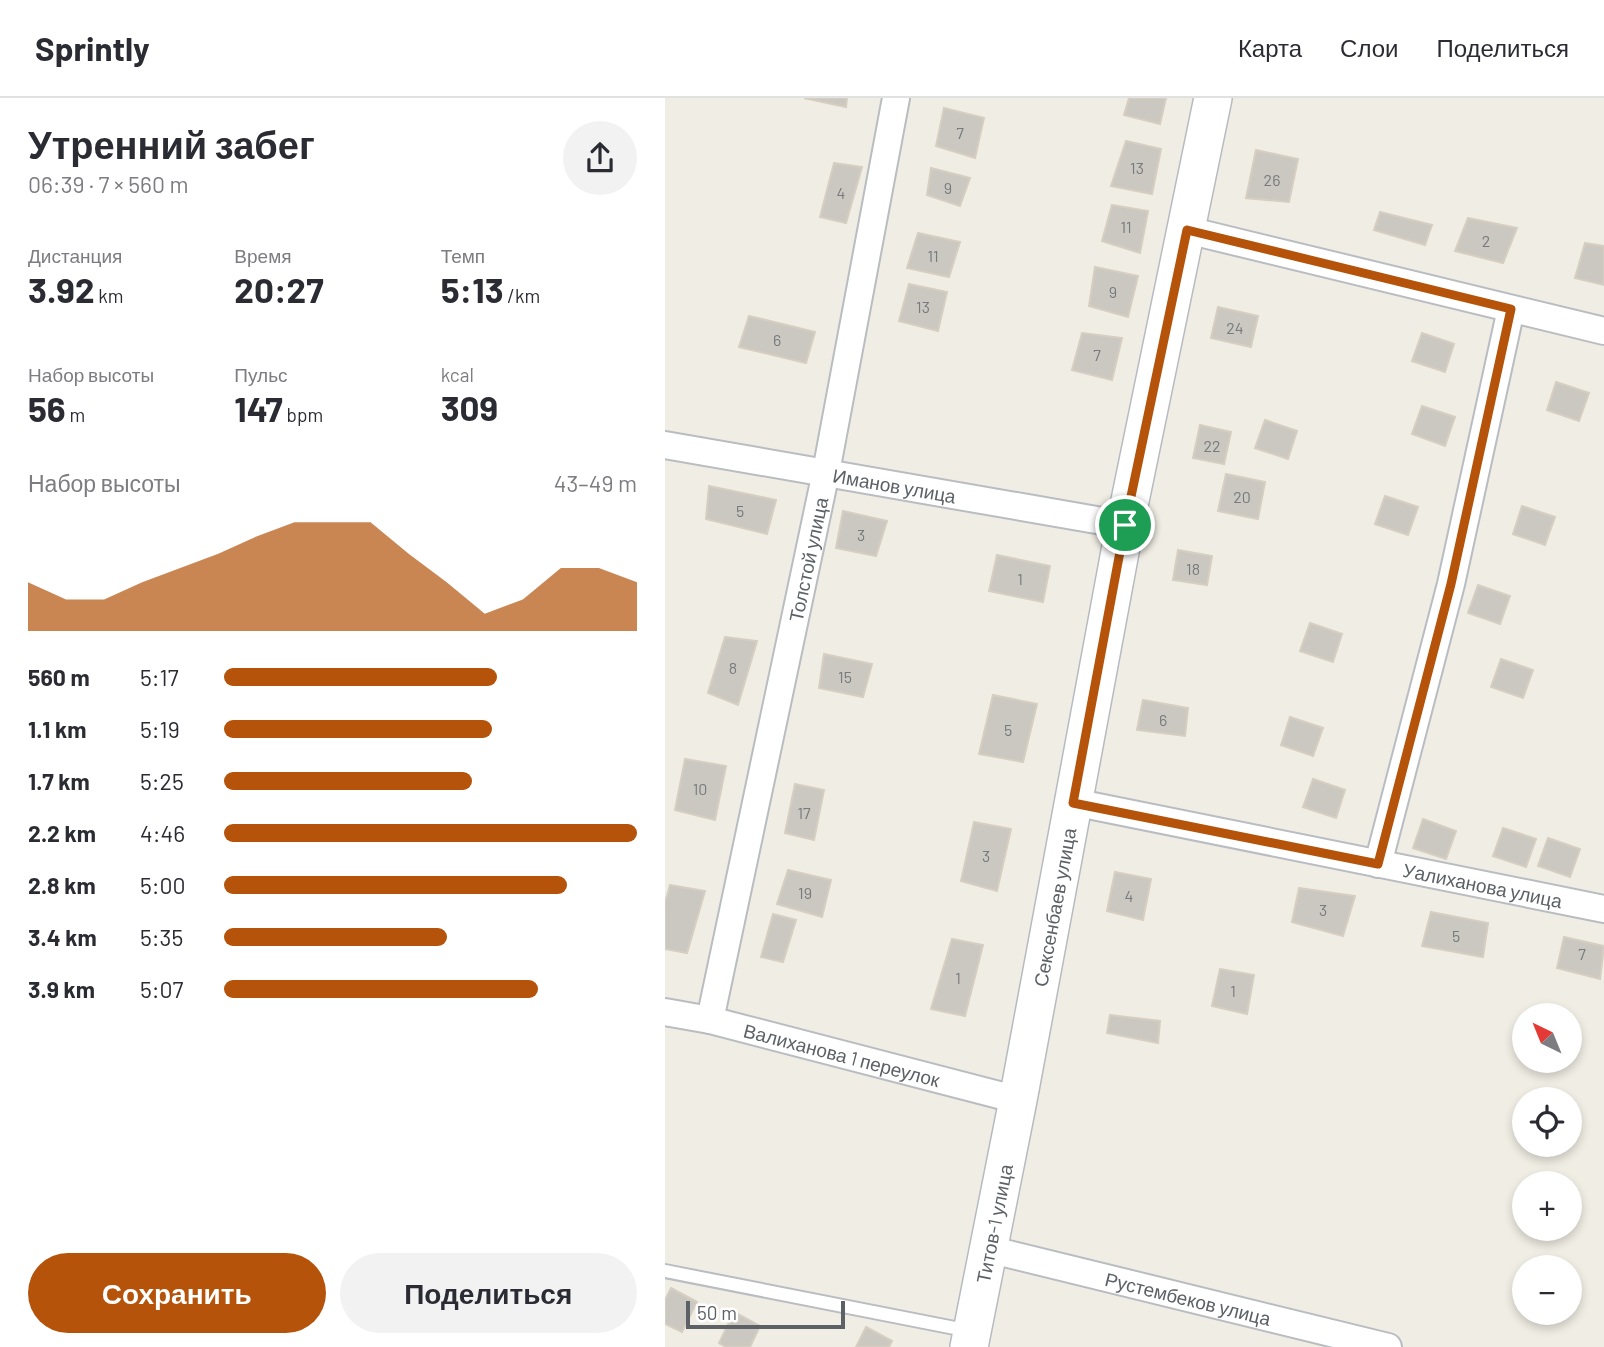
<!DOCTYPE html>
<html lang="ru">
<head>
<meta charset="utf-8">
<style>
  :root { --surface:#fff; --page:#f2f2f3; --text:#2b2b33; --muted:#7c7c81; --line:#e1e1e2; --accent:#b45309 }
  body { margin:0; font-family:Barlow,sans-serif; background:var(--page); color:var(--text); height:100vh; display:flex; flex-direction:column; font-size:26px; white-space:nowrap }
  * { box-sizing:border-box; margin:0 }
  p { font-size:23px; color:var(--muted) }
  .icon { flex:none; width:38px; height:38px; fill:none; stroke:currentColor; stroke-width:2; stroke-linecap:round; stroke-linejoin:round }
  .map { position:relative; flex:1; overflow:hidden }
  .sheet { display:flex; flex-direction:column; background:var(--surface); width:665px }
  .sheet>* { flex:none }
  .needle { width:46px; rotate:317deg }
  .tools { position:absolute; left:847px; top:905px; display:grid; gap:14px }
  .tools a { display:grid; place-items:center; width:70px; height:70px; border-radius:50%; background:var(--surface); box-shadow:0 4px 10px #0003; font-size:35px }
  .scale { position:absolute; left:21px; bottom:18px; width:159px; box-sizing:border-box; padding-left:7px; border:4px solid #5c6166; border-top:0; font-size:19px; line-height:24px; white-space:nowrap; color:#5c6166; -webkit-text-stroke:5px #fff; paint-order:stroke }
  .pin { position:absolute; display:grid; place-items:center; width:60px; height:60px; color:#fff; margin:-30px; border:4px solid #fff; border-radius:50%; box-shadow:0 2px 7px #0007 }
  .round { display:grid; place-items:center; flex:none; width:74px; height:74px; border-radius:37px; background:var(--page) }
  .summary { display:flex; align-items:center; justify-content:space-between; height:119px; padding:0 28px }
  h1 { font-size:38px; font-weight:700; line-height:52px }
  .metrics { display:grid; grid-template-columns:repeat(3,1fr); gap:10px; height:119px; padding:7px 28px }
  .metrics div { display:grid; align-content:center }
  .metrics b { font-size:35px; font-weight:700 }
  .metrics small { font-size:19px; font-weight:400 }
  .metrics p { font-size:19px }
  .chart { height:196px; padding:14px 28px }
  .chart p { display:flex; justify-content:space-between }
  .chart svg { width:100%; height:126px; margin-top:7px; fill:var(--accent); opacity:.7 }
  .primary-button { display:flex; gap:14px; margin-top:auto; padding:14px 28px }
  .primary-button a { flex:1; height:80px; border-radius:42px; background:var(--accent); color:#fff; font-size:28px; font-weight:700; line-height:80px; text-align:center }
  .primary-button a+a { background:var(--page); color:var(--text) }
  ul { padding:0 28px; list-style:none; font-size:23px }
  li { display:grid; grid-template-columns:112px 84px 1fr; align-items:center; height:52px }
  li i { height:18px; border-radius:9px; background:var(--accent) }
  header { display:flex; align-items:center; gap:42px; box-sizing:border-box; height:98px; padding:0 35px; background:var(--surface); border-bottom:2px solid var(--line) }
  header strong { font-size:33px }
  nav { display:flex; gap:38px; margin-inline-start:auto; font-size:24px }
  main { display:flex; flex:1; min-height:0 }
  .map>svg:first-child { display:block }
  .building { fill:#cbc7c1; stroke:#d5cec1; stroke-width:2 }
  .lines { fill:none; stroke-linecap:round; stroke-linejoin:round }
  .lane-casing { stroke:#b9bcc1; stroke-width:16 }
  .street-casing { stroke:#b9bcc1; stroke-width:30 }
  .secondary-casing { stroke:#b7bbc1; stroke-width:40 }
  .lane { stroke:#fff; stroke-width:12 }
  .street { stroke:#fff; stroke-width:26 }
  .secondary { stroke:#fff; stroke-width:37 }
  .route-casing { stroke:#fff; stroke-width:14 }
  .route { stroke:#b45309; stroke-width:9 }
  .labels { text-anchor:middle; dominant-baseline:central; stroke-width:7; stroke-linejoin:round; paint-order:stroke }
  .number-label { font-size:16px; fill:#787a7d }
  .street-label { font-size:19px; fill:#5c6166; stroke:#fff }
</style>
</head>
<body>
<header>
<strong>Sprintly</strong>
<nav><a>Карта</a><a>Слои</a><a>Поделиться</a></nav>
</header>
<main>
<section class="sheet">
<div class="summary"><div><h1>Утренний забег</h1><p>06:39 · 7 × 560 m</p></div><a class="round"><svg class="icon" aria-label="share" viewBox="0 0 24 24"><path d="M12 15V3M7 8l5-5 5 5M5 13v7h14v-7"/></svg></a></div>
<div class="metrics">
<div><p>Дистанция</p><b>3.92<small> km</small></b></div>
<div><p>Время</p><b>20:27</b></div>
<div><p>Темп</p><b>5:13<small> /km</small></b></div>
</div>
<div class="metrics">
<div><p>Набор высоты</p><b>56<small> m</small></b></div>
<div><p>Пульс</p><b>147<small> bpm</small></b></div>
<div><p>kcal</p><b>309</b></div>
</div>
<div class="chart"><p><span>Набор высоты</span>43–49 m</p>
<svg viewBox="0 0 160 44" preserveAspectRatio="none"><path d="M0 44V27L10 33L20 33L30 27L40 22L50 17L60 11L70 6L80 6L90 6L100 17L110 27L120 38L130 33L140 22L150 22L160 27V44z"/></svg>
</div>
<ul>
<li><b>560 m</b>5:17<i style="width:66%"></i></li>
<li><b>1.1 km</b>5:19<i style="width:65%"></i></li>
<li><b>1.7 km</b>5:25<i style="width:60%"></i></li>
<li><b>2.2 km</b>4:46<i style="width:100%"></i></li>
<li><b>2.8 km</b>5:00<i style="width:83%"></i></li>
<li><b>3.4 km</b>5:35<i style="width:54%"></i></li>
<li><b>3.9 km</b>5:07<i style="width:76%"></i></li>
</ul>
<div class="primary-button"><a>Сохранить</a><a>Поделиться</a></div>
</section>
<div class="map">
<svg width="939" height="1249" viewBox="0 0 939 1249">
  <rect width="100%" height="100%" fill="#f0ede4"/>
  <path class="building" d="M139 0H182L181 9Z
    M464 0H501L495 26 459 17Z
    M279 10 319 20 310 60 271 48Z
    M461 43 496 51 487 96 446 88Z
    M591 52 633 61 624 104 581 100Z
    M169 65 197 69 181 125 155 119Z
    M266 70 305 80 295 108 262 97Z
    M447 107 483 113 475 155 437 143Z
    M715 114 767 127 760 147 709 132Z
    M803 120 852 130 838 165 790 153Z
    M253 135 295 144 284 179 242 170Z
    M920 145 939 148V187L910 180Z
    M430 169 473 178 463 219 424 208Z
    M244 186 282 194 273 233 234 223Z
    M553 209 593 218 586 249 546 240Z
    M84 218 150 234 141 265 74 249Z
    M417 235 457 240 447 282 407 272Z
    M757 235 789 246 780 274 747 263Z
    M891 284 924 295 914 323 882 312Z
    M757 308 790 319 780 348 747 336Z
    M600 322 632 333 623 361 590 350Z
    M535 327 566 334 559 366 528 360Z
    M561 376 600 384 593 421 553 413Z
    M44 388 111 402 102 436 41 421Z
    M720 398 753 409 743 437 710 426Z
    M857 408 890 419 880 447 848 436Z
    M178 413 222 423 211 458 171 450Z
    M513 452 547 458 542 487 508 482Z
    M332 457 385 468 378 504 324 493Z
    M813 487 845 498 835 526 803 515Z
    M645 525 677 536 668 564 635 553Z
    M60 539 92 543 73 607 43 595Z
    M159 556 207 566 198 599 154 590Z
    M836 561 868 572 858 600 826 589Z
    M328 597 372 606 358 664 314 656Z
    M478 602 523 610 520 638 472 632Z
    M625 619 658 630 648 658 616 647Z
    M20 661 61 668 50 722 10 712Z
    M648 681 680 692 671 720 638 709Z
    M130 686 159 692 149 742 120 735Z
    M758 721 791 733 781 761 748 750Z
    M309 724 346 731 332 793 296 783Z
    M838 730 871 741 861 769 828 758Z
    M883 740 915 751 905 779 873 768Z
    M123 772 166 782 157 819 112 806Z
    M450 774 486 781 478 822 442 813Z
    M5 787 40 793 22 855 0 851V805Z
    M634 790 690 798 678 838 627 824Z
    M766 814 823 825 818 859 757 848Z
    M108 816 131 822 118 864 96 859Z
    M899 839 939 848 935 881 892 870Z
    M287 841 318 847 300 918 266 911Z
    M555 871 589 877 582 916 547 908Z
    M445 917 495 923 493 945 442 935Z
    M6 1190 32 1204 17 1234 0 1226V1202Z
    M69 1214 95 1228 85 1249H61L54 1245Z
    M201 1229 227 1243 224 1249H191Z"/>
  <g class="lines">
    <defs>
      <path id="lane" d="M0 1173 305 1233"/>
      <g id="street">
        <path d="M522 132 939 233"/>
        <path id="s1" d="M0 347 460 427"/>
        <path id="s2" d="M408 704 939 811"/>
        <path d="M713 766 786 486 846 211"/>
        <path id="s3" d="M0 914 45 922 353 1002"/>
        <path id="s4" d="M45 922 161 374 231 0"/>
        <path id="s5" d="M323 1151 723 1249"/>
      </g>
      <g id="secondary">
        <path id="s6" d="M304 1249 353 1002 460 427 548 0"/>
      </g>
    </defs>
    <use href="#lane" class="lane-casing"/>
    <use href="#street" class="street-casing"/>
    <use href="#secondary" class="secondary-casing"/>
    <use href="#lane" class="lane"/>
    <use href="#street" class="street"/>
    <use href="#secondary" class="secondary"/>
  </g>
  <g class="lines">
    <defs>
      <path id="route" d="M522 132 846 211 786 486 713 766 408 705 460 427Z"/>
    </defs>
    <use href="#route" class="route-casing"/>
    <use href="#route" class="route"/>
  </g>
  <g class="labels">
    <g class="number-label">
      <text x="295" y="34">7</text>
      <text x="472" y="69">13</text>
      <text x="607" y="81">26</text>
      <text x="283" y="89">9</text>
      <text x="176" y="94">4</text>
      <text x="461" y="128">11</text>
      <text x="821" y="142">2</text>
      <text x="268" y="157">11</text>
      <text x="448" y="193">9</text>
      <text x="258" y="208">13</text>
      <text x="570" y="229">24</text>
      <text x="112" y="241">6</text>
      <text x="432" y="256">7</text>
      <text x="547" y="347">22</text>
      <text x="577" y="398">20</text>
      <text x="75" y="412">5</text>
      <text x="196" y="436">3</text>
      <text x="528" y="470">18</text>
      <text x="355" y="480">1</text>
      <text x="68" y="569">8</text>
      <text x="180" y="578">15</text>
      <text x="498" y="621">6</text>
      <text x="343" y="631">5</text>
      <text x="35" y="690">10</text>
      <text x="139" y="714">17</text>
      <text x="321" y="757">3</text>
      <text x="140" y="794">19</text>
      <text x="464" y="797">4</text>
      <text x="658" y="811">3</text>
      <text x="791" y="837">5</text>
      <text x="917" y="855">7</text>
      <text x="293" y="879">1</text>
      <text x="568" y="892">1</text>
    </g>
    <g class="street-label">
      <text stroke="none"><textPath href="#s1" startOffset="233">Иманов улица</textPath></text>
      <text stroke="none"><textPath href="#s4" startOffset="471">Толстой улица</textPath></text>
      <text stroke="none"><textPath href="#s2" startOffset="418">Уалиханова улица</textPath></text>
      <text stroke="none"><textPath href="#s6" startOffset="448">Сексенбаев улица</textPath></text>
      <text stroke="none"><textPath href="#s3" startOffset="182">Валиханова 1 переулок</textPath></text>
      <text stroke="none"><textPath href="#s6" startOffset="126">Титов-1 улица</textPath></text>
      <text stroke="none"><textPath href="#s5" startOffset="206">Рустембеков улица</textPath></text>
    </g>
  </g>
</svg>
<div class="tools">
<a><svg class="needle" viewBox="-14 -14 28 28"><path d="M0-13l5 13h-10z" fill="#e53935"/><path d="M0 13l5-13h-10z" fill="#7c7c81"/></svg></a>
<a><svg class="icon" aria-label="locate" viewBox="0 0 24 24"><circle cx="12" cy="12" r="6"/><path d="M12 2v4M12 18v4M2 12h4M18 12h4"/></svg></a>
<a>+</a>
<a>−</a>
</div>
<div class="scale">50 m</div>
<div class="pin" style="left:460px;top:427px;background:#1e9e55"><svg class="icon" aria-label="arrive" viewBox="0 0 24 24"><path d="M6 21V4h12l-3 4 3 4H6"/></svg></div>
</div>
</main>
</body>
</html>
